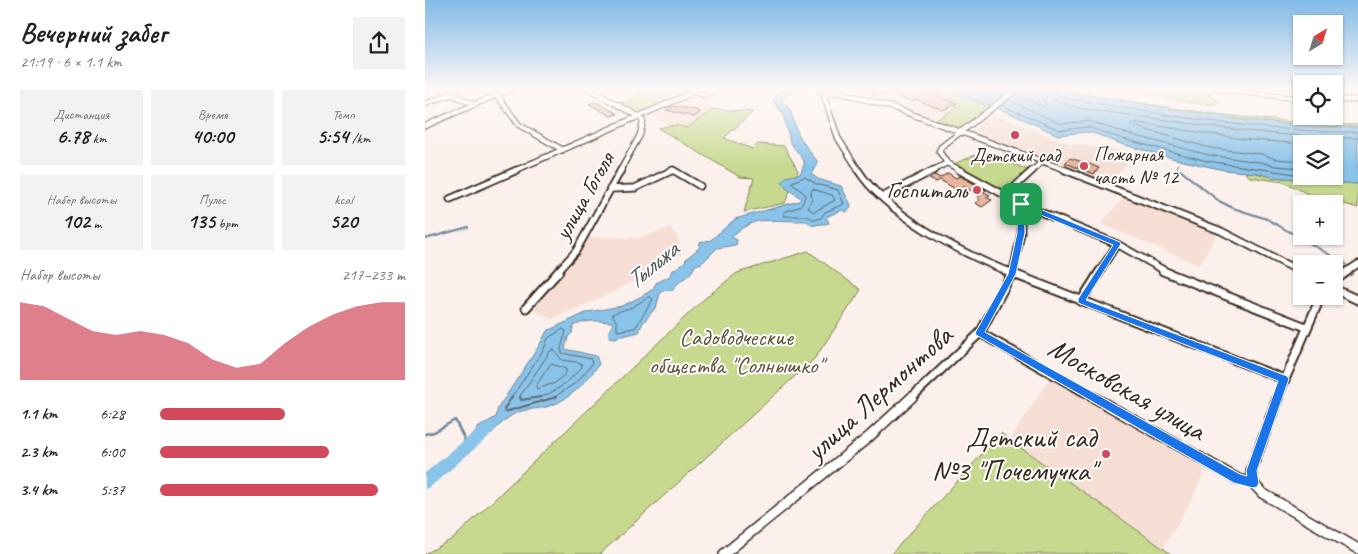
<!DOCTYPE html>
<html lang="ru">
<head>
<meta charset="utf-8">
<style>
  :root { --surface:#fff; --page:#f2f2f2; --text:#202124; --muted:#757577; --accent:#d1495b }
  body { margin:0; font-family:Caveat,sans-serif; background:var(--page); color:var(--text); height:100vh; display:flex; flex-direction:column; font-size:19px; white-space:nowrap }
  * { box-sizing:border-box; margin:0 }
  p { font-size:16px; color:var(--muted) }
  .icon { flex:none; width:28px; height:28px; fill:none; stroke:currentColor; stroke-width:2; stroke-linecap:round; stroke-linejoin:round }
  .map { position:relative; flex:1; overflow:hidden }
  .side { display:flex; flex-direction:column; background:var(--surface); width:425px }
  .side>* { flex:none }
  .needle { width:32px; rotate:38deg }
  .buttons { position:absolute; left:868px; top:15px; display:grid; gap:10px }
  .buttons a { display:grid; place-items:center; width:50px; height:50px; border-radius:0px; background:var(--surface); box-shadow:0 1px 4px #0004; font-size:25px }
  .pin { position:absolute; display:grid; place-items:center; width:42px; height:42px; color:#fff; margin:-21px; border-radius:10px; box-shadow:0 2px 8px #0006 }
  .round { display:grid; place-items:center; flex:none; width:52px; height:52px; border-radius:0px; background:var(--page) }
  .head { display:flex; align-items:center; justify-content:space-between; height:85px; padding:0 20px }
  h1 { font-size:28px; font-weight:700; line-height:38px }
  .stats { display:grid; grid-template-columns:repeat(3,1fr); gap:8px; height:85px; padding:5px 20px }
  .stats div { display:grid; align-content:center; border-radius:0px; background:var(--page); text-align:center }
  .stats b { font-size:21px; font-weight:700 }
  .stats small { font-size:14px; font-weight:400 }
  .stats p { font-size:14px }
  .chart { height:140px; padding:10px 20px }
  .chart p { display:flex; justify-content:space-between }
  .chart svg { width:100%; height:90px; margin-top:5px; fill:var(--accent); opacity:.7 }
  ul { padding:0 20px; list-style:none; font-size:16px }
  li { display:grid; grid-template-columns:80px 60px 1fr; align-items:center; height:38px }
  li i { height:12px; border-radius:6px; background:var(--accent) }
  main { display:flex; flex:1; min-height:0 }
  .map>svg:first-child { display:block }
  .built { fill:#f6ded4 }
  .green { fill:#c6d98e; stroke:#808256 }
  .water { fill:#8ac3e9; stroke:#6a8698; fill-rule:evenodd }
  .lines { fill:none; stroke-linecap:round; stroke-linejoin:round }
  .shore-far1 { stroke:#5b676f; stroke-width:1 }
  .shore { stroke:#5b676f; stroke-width:2 }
  .stream-far2 { stroke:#6a8698; stroke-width:1 }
  .stream-far1 { stroke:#6a8698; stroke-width:2 }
  .stream { stroke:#6a8698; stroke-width:2.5 }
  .river { fill:#8ac3e9; fill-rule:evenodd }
  .building { fill:#eab59d; stroke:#3b2a1e }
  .minor-far3-casing { stroke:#3b2a1e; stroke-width:7 }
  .minor-far2-casing { stroke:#3b2a1e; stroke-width:9 }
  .minor-far1-casing { stroke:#3b2a1e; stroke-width:11 }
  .minor-casing { stroke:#3b2a1e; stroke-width:12 }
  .minor-far3 { stroke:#fff; stroke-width:4.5 }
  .minor-far2 { stroke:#fff; stroke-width:5.5 }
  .minor-far1 { stroke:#fff; stroke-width:7 }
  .minor { stroke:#fff; stroke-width:9 }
  .route { fill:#1a73e8; stroke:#fff; fill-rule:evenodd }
  .poi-dot { fill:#d1495b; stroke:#fff; stroke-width:2 }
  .labels { text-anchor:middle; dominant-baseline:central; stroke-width:4; stroke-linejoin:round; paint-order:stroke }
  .far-poi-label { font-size:20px; fill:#3b2a1e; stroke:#fff; text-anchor:start }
  .poi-label { font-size:24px; fill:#3b2a1e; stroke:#fff; text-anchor:end }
  .street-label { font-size:24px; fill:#3b2a1e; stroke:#fff }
  .park-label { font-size:24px; fill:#5e563a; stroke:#fff }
  .water-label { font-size:25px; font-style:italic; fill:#53585b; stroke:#fff }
  .near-street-label { font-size:29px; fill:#3b2a1e; stroke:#fff }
  .near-poi-label { font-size:29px; fill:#3b2a1e; stroke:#fff; text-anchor:end }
</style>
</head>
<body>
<main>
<section class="side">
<div class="head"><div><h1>Вечерний забег</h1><p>21:19 · 6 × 1.1 km</p></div><a class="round"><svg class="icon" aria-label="share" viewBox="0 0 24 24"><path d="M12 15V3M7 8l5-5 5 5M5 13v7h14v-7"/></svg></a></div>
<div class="stats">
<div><p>Дистанция</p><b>6.78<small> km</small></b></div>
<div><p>Время</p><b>40:00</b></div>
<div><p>Темп</p><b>5:54<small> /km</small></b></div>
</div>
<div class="stats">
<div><p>Набор высоты</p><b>102<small> m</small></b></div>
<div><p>Пульс</p><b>135<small> bpm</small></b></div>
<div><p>kcal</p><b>520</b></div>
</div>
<div class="chart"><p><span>Набор высоты</span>217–233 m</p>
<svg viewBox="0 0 160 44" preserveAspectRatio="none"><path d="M0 44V6L10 8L20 14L30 20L40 22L50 20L60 22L70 26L80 34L90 38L100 36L110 26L120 18L130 12L140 8L150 6L160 6V44z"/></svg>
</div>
<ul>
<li><b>1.1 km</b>6:28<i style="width:51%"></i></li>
<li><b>2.3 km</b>6:00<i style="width:69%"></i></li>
<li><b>3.4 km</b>5:37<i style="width:89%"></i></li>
</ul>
</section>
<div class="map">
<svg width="933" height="554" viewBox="0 0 933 554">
  <rect width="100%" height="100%" fill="#fbf0eb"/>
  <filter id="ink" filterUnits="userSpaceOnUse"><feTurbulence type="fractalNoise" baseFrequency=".02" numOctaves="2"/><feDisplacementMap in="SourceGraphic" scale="10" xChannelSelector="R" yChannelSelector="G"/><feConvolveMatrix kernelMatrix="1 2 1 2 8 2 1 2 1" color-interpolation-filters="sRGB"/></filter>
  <g filter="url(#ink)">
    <path class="built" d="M295 89H350L337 101 291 92Z
      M437 89H506L536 105 509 121 427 96Z
      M268 95 287 100 283 106 289 108 262 131 253 132 226 115Z
      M567 114 645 144 687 149 708 156 685 183 551 132 550 129Z
      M700 196 793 232 774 265 676 224Z
      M245 228 253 238 256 254 186 293 127 319 108 310 132 282 163 237 214 238Z
      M625 378 781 468 767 499 738 548 585 440Z"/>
    <path class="green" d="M229 89H253L260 93 215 115 194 104Z
      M506 89H519L567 108 537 131 509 121 536 105Z
      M620 89H632C732 106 832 123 933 125V127C828 126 724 106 620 89Z
      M718 89H768L780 91 795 103C772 108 737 96 715 90Z
      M288 109 328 112 299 138 328 149 333 144 359 146 373 171 360 203 319 212 329 178 315 177 233 128 251 125 262 128Z
      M558 152 606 171 581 195 526 165Z
      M824 171 847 177 933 184V208L881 193 859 182 825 177 820 173Z
      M383 251 436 290 390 358 175 554H0L29 538 279 299 312 273Z
      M576 433 585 440 746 554H466Z"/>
    <path class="water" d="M357 89H371L356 100C369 111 366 116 372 131 377 142 385 152 392 161V166L386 174 393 179 416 186 426 205 425 209 421 212 417 210 401 217 404 223C398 225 394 223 388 226 387 225 383 222 382 221 379 221 336 220 334 221 323 223 314 230 306 237L312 240 311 245 292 248 277 263 270 265C267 277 253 279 248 290L236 291 231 307 217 324 214 332 189 338 184 337V332L188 324 186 322C174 321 160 319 148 326L147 333 143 337 140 349 171 356 174 364C161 382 144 401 121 407 112 409 100 409 91 413 78 419 70 432 58 439L51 429 71 417 73 408 114 346 122 331 163 312 197 306 217 296 228 289 231 283 245 276 247 271 260 262 261 259 274 248 275 242 286 240 310 219 374 201 376 198 361 188 357 182 361 177 375 174 379 165V161L365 142 358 114 348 100Z
      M519 89H620L820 120 891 127H933V184L847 177 833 173 799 170 754 160 696 144 671 134 661 132 633 135 580 111ZM876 144H909V176H876Z"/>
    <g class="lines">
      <path class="shore-far1" d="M624 89 625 97C643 110 683 112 706 115 781 126 857 138 933 138
        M630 89 631 94 635 97C734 114 832 132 933 132
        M590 95 619 107 621 104 617 98 616 89
        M583 100 636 124 664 121 700 133 783 155 835 162 850 166 876 168
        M576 105 635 130 663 127 698 139 782 161 876 175
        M876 144 817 139 708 122 705 125 785 148 836 154 851 159 876 161
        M380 177 391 184 413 190 419 204 400 212 396 218 390 220 382 216H359V212C370 208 380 207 380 194L366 183Z
        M388 189 407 195 410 200 389 212 383 208 387 199 386 192Z
        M225 297 228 299 210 328 192 331V323L187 314 207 307Z
        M126 364 141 369V373L130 383 112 389 111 386Z
        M86 398 119 349 123 338 138 329 141 331 136 348 137 353 166 359 167 364 152 382 128 398
        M96 398 95 396 126 350H129L137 360 156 363 157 367C144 381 130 394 111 398"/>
      <path class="shore" d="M87 397 79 409 80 412 131 397
        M95 397 96 400 116 397"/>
      <path class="stream-far2" d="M753 164 752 167 756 171"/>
      <path class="stream-far1" d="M755 170 794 201 808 208 842 219 921 264
        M0 239 43 227"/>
      <path class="stream" d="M0 434 9 432 30 420 43 447"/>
      <path class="river" d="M64 422 69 424 70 428 69 432 5 487 0 489V473L59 424Z"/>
    </g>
    <path class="building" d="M448 89H496L532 104 518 110 490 99 487 101 474 98 473 94 448 95Z
      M171 102 193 114 186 116 164 104Z
      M248 106 265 109 276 112 269 117 241 110Z
      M645 158 664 164 674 168 669 174 640 163Z
      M523 173 531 178 535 176 561 190 559 192 565 195 561 197 567 200 557 207 550 203 555 200 552 198 555 196 538 186 532 190 515 180 511 182 504 179 510 175 515 178Z"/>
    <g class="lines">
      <defs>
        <path id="minor-far3" d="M16 89 50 105
          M164 89 215 117 218 122 215 135 195 171
          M261 89 278 95 291 89
          M393 89 425 95 472 109 644 171
          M794 89 876 99
          M404 91 399 96 413 138 434 171
          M72 95 94 125 138 150
          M909 100H933
          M0 104 27 94
          M0 126 85 89
          M89 171 269 92
          M246 171H250
          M507 171 522 163
          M537 171 522 163 514 151 516 147 592 89
          M607 171 618 161"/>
        <path id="minor-far2" d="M433 170C461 214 536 253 584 272
          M534 170 596 204 692 244 742 272
          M640 170 796 231 876 272
          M185 189 210 188 248 170 275 186
          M581 195 608 170
          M457 197 509 170
          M25 199 92 170
          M132 272 151 251 196 170
          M588 272 596 233V204
          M674 272 692 244
          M921 272 933 264"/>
        <path id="minor-far1" d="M581 271 859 379
          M738 271 881 327
          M874 271 876 272
          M909 281 923 271
          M909 289 933 300
          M656 301 675 271
          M101 308 134 271
          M555 333 670 398
          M486 398 555 333 588 271
          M852 398 896 296"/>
        <path id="minor" d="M668 397 813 479 828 483
          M853 397 826 471 828 483 837 493 933 549
          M299 554 445 436 487 397"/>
      </defs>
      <use href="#minor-far3" class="minor-far3-casing"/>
      <use href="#minor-far2" class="minor-far2-casing"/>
      <use href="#minor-far1" class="minor-far1-casing"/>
      <use href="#minor" class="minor-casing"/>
      <use href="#minor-far3" class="minor-far3"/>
      <use href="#minor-far2" class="minor-far2"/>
      <use href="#minor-far1" class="minor-far1"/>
      <use href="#minor" class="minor"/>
    </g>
  </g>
  <linearGradient id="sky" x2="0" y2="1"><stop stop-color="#82bae8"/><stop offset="0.53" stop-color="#fdf8f6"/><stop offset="1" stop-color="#fdf8f6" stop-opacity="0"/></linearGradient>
  <rect width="933" height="167" fill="url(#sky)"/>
  <path class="route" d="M593 202H598L695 242 696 244 661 300 862 376 864 379 832 471 834 483 832 487 828 488 809 483 551 335 550 333 583 274 592 233ZM599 208 688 245 653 299V303L853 381 821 471 822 476 815 474 560 332 591 274 600 233Z"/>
  <g class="poi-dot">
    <circle cx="590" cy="135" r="5"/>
    <circle cx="659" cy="166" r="5"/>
    <circle cx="552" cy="190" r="5"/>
    <circle cx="681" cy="454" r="5"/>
  </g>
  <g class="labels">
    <g class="far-poi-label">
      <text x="669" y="154">Пожарная<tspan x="669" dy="23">часть № 12</tspan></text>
      <text x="590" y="155" text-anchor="middle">Детский сад</text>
    </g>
    <g class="poi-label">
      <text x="542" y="190">Госпиталь</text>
    </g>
    <g class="street-label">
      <text transform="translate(159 196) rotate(-60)">улица Гоголя</text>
    </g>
    <g class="park-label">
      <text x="311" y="337">Садоводческие<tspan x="311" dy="28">общества "Солнышко"</tspan></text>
    </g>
    <g class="water-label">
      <text transform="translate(227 265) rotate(-39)">Тыльжа</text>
    </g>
    <g class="near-street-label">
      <text transform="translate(702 389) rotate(30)">Московская улица</text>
      <text transform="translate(454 393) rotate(-42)">улица Лермонтова</text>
    </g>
    <g class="near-poi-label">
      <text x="671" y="437">Детский сад<tspan x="671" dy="33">№3 "Почемучка"</tspan></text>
    </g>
  </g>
</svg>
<div class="buttons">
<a><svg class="needle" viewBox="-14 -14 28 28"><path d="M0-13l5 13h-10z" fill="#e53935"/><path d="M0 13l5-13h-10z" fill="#757577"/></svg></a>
<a><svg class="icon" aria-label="locate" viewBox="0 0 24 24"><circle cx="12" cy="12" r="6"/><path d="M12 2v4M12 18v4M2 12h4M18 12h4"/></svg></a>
<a><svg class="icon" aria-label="layers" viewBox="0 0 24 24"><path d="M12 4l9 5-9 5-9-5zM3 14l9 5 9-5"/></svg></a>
<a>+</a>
<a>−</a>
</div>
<div class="pin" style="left:596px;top:204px;background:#1e9e55"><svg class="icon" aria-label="arrive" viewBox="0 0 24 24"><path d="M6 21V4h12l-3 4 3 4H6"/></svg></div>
</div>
</main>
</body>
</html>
